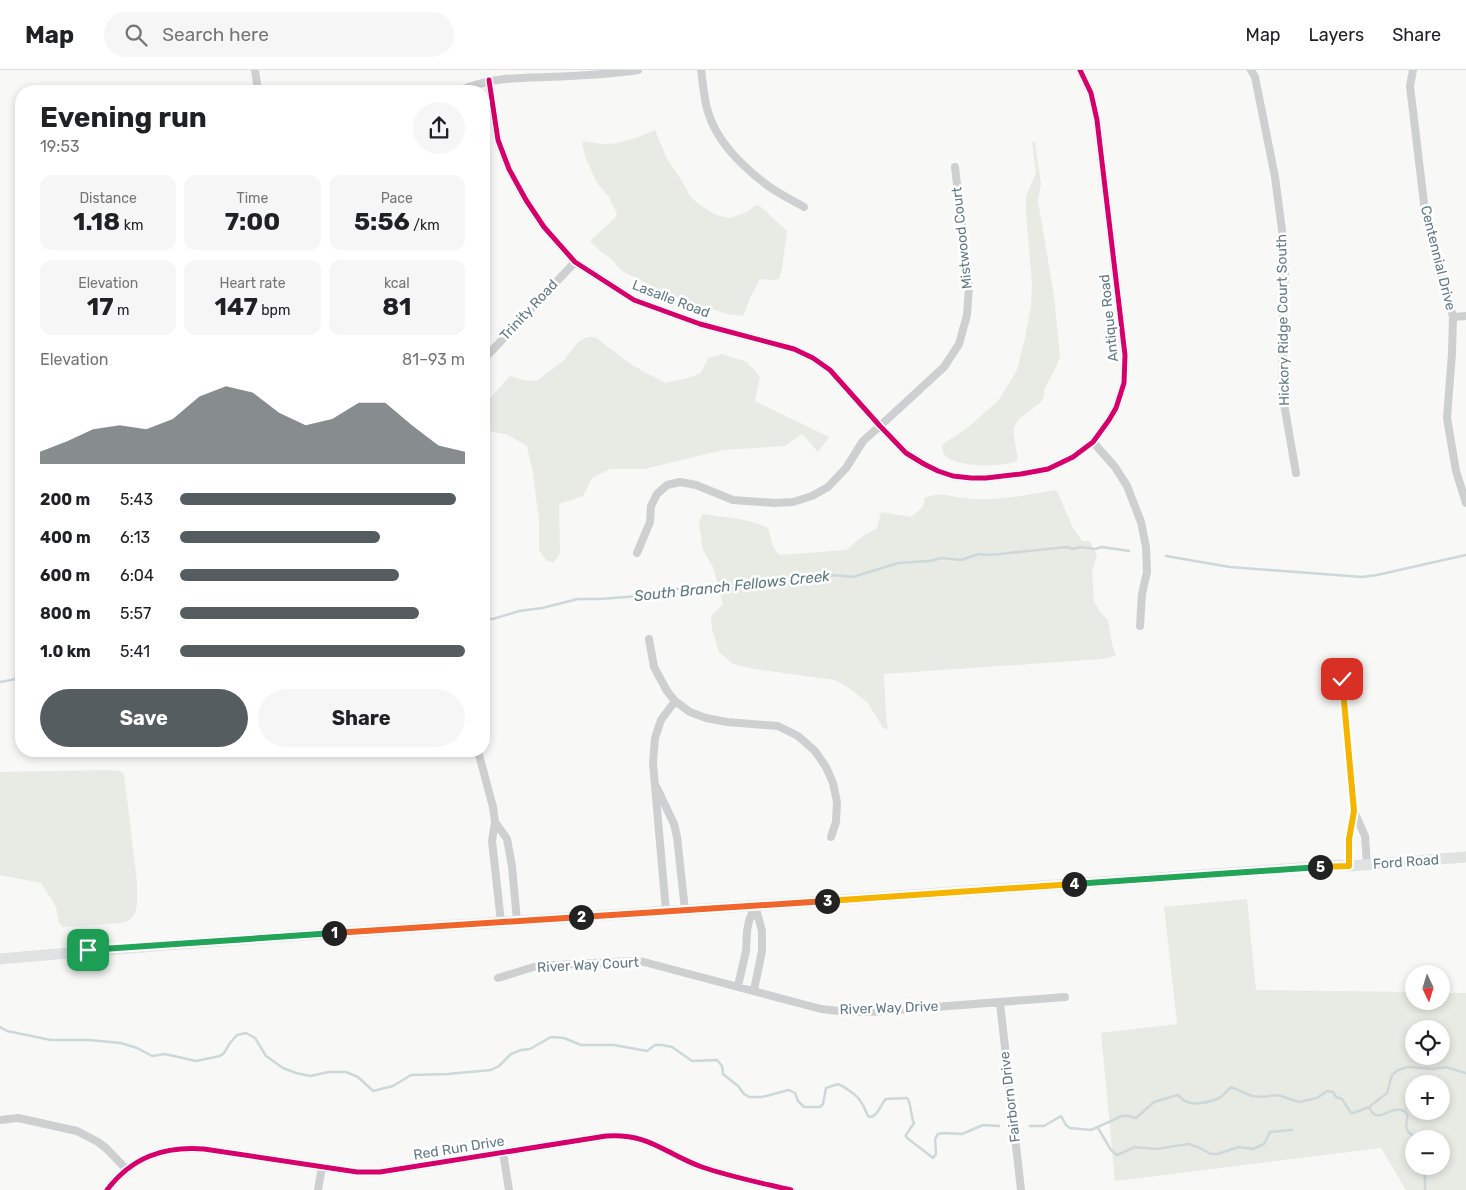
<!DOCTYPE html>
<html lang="en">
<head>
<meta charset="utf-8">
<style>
  :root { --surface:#fff; --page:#f6f6f6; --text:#202124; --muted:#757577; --line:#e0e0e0; --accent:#555d61 }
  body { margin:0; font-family:Rubik,sans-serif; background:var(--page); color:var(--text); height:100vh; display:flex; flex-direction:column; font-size:19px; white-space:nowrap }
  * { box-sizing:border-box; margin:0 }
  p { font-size:16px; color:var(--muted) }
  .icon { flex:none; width:28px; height:28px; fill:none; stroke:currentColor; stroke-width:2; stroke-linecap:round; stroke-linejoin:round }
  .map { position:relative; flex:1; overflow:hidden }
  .side { position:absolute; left:15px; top:15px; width:475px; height:672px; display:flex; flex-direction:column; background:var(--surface); border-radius:20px; box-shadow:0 2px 8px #0003 }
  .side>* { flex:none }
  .needle { width:32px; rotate:176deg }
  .fabs { position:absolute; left:1405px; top:895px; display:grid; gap:10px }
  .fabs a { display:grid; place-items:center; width:45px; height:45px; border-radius:50%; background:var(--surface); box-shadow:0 2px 8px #0003; font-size:25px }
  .pin { position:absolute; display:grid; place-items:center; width:42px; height:42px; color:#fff; margin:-21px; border-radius:10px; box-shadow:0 2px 8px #0006 }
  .km { position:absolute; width:25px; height:25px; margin:-12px; border-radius:50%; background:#222; color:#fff; font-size:14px; line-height:25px; text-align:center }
  .round { display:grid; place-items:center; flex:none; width:52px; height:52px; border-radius:26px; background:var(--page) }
  .head { display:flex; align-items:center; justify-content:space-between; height:85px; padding:0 25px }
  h1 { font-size:28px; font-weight:700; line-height:38px }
  .metrics { display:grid; grid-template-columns:repeat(3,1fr); gap:8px; height:85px; padding:5px 25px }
  .metrics div { display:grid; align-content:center; border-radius:12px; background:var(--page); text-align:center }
  .metrics b { font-size:25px; font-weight:700 }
  .metrics small { font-size:14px; font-weight:400 }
  .metrics p { font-size:14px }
  .chart { height:140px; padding:10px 25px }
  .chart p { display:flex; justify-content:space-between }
  .chart svg { width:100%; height:90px; margin-top:5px; fill:var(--accent); opacity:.7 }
  .primary-button { display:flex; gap:10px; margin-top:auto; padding:10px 25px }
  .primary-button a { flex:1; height:58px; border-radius:30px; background:var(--accent); color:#fff; font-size:20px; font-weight:700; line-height:58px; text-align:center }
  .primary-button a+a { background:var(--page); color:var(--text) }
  ul { padding:0 25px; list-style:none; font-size:16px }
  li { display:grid; grid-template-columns:80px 60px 1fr; align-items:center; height:38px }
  li i { height:12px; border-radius:6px; background:var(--accent) }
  header { display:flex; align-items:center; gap:30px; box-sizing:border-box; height:70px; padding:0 25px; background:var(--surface); border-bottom:1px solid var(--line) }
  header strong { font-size:24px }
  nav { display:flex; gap:28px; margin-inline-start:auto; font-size:18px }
  .search { width:350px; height:45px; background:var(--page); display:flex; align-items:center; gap:12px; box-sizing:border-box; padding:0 18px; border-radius:28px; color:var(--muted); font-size:19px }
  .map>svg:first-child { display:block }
  .green { fill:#e8eae4; fill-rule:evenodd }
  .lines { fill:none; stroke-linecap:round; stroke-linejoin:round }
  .stream { stroke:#cdd8d9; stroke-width:2.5 }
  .minor { stroke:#cecfd0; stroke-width:8 }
  .primary { stroke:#e1e2e2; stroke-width:11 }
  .cycleway-casing { stroke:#fff; stroke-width:8 }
  .cycleway { stroke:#d6006c; stroke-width:5 }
  .split-1-casing { stroke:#fff; stroke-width:10 }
  .split-2-casing { stroke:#fff; stroke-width:10 }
  .split-3-casing { stroke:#fff; stroke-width:10 }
  .split-4-casing { stroke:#fff; stroke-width:10 }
  .split-5-casing { stroke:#fff; stroke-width:10 }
  .split-6-casing { stroke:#fff; stroke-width:10 }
  .split-1 { stroke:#22a559; stroke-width:6 }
  .split-2 { stroke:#f0652b; stroke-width:6 }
  .split-3 { stroke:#f0652b; stroke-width:6 }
  .split-4 { stroke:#f5b400; stroke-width:6 }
  .split-5 { stroke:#22a559; stroke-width:6 }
  .split-6 { stroke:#f5b400; stroke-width:6 }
  .labels { text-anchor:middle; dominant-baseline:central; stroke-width:5; stroke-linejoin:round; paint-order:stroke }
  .street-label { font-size:14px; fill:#617a84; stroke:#fff }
  .water-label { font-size:15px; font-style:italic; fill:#5c7a7e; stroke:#fff }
</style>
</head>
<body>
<header>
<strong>Map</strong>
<div class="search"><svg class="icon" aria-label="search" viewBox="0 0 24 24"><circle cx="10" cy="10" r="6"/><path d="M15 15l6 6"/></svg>Search here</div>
<nav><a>Map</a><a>Layers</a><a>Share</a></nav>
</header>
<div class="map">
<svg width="1466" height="1120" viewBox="0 0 1466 1120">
  <rect width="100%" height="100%" fill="#f8f8f7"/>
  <path class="green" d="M655 60 667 89 681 109 690 126 700 135 716 145 730 148 747 142 756 135 761 137 787 161 782 198 779 209 770 210 760 209 750 228 743 246 727 244 670 225 622 201 610 188 600 181 590 171 614 149 617 144 609 127 597 113 585 86 582 71C589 72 595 73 602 74 620 75 639 67 655 60Z
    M1032 72H1035L1041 114 1038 131 1054 226 1060 286 1056 297 1044 320V326L1041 332 1019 349 1015 355 1013 361 1018 390C1006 398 951 398 943 383 943 382 942 377 942 375L949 370 966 359 999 330 1017 300 1025 268 1031 236 1032 212 1026 143V126L1036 103Z
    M587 267H595L632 295 665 313 688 308 701 303 708 288 722 284 747 292 760 307 755 331 829 367 818 382 802 364 785 376 723 380 644 399H610L592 408 583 426 559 434 560 483 554 492 547 491 539 480V450L533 403 527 376 506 364 493 362 484 358V339L491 327 510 306 523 310 537 311 564 290 578 272Z
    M1055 420 1058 423 1072 456 1082 471H1090L1097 486 1092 500 1094 531 1101 543 1108 550 1112 574 1116 586 1101 589 884 604 886 647 888 659 883 658 868 633 849 618 835 610 755 599 733 594 719 582 712 559 711 546 723 534 713 497 703 480 699 453 702 444C724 447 748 448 768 458L773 477 779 485 846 480 863 466 877 458 881 442 911 447 923 437 925 428C937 422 950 426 963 428 993 432 1025 425 1055 420Z
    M108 700 120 701 124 705 137 811V834L135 843 130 850 121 853 62 857 59 852 56 837 41 813 0 805V702Z
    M1247 829 1256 920 1414 922V931H1441V923H1466V1120H1406L1381 1078 1115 1111 1101 963 1177 954 1164 837ZM1414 959H1441V986H1414ZM1414 1014H1441V1041H1414ZM1414 1069H1441V1096H1414Z"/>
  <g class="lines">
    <path class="stream" d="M1166 486 1230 497 1362 507 1377 505 1466 485
      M484 548 493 549 519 541 542 538 578 529H600L639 526 676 519 701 520 724 516 733 519 750 513 807 512 819 510 832 505 853 507 898 493 930 491 942 488 961 490 979 484 985 485 1000 484 1067 477 1073 479 1081 477 1095 479 1102 477 1129 481
      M0 612 21 608
      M0 957 7 961 51 970H89L121 973 137 978 152 986 165 984 196 991 220 986 224 983 230 973 237 965 246 963 255 968 266 986 283 998 296 1003 310 1006 329 1002H346L358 1007 373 1021 393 1016 411 1005 448 1004 491 1000 499 996 511 984 521 980 530 979 551 967 564 968 581 975H614L647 981 655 975H662L672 977 692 991 717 990 722 996 723 1004 738 1016 744 1024 749 1027H762L789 1020 795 1023 798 1031 804 1037H820L823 1034 826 1018 838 1014C845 1017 857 1025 861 1032 865 1037 865 1042 869 1047 878 1047 880 1035 886 1029L907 1028C912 1034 910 1045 914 1053L906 1065V1067L933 1088 936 1084 935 1069 938 1064 944 1063 962 1064 983 1055 999 1056
      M1369 1037C1378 1057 1389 1034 1404 1041 1415 1047 1394 1058 1419 1069
      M1030 1056H1044L1061 1046 1066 1055 1070 1058 1091 1060 1122 1046H1129L1136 1048 1154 1032 1178 1025C1188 1038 1205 1034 1219 1028 1224 1026 1227 1020 1231 1017L1252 1026 1262 1027 1278 1025 1299 1032 1317 1028 1327 1021 1333 1022 1336 1027 1342 1029 1351 1043H1353L1369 1037 1387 1023 1392 1005 1398 1000 1408 997 1433 999 1446 997 1466 1003
      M1098 1058 1111 1080 1117 1085 1135 1077 1156 1079 1188 1074 1198 1077 1211 1084H1217L1239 1077 1253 1079 1264 1074 1270 1062 1292 1060
      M1422 1096 1425 1107V1120"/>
    <path class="minor" d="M255 0 258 21
      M701 0C703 14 704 29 708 42 717 72 743 97 767 115 779 124 792 130 804 137
      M1251 0 1255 7 1275 107 1282 160 1285 205 1282 266 1283 328 1296 403
      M1413 0 1410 16 1426 150 1453 247 1452 283 1447 348 1456 401 1466 433
      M489 10 498 70 509 99 526 130 544 157 575 192 634 230 700 254 794 279 813 288 830 300 880 356 906 383 924 394 938 401 953 406 971 408H986L1021 404 1048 399 1073 387 1093 372 1109 350 1116 338 1124 313 1125 285 1097 50 1091 23 1080 0
      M458 21C490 8 512 8 545 7 576 6 607 5 638 0
      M1453 247 1466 246
      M484 289 575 192
      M1093 372 1115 397 1127 416 1141 452 1146 477 1147 502 1142 524 1140 556
      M637 483 650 452 651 436 657 424 667 415 680 412 696 415 733 430 775 433 793 432 812 426 828 417 846 398 863 371 880 356 944 297 959 274 967 245 969 217 955 97
      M649 569 654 597 667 621 675 631 690 642 706 648 727 652 778 656 798 666 815 681 826 697 833 713 837 732 836 752 831 767
      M1342 609 1354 741
      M478 681 493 737 495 752
      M657 718 674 754 677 767 685 840
      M1349 796V769L1354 741 1365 766 1367 795
      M666 841 653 693 655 668 661 650 675 631
      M501 852 492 771 495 752 507 769 512 796 517 851
      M498 908 537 896 633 891 644 892 821 939 848 942H871L1065 927
      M738 916 746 881 747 861 749 851 755 835
      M754 920 762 881V861L755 835
      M1000 933 1021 1120
      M0 1050 18 1048 77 1061 98 1072 107 1079 126 1099
      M503 1082 509 1120
      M107 1120C132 1087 164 1076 204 1079L357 1102H380L606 1066C650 1063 665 1084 702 1097 731 1107 762 1113 791 1120
      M318 1120 322 1097"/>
    <path class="primary" d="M0 889C260 866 520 851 781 834 967 822 1153 808 1339 795L1349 796 1466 787"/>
    <defs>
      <path id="cycleway" d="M489 10 498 70 509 99 526 130 544 157 575 192 634 230 700 254 794 279 813 288 830 300 880 356 906 383 924 394 938 401 953 406 971 408H986L1021 404 1048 399 1073 387 1093 372 1109 350 1116 338 1124 313 1125 285 1097 50 1091 23 1080 0
        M107 1120C132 1087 164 1076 204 1079L357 1102H380L606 1066C650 1063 665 1084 702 1097 731 1107 762 1113 791 1120"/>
    </defs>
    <use href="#cycleway" class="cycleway-casing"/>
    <use href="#cycleway" class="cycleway"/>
  </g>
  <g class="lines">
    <defs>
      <path id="split-1" d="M88 880 334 863"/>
      <path id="split-2" d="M334 863 581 847"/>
      <path id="split-3" d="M581 847 827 831"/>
      <path id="split-4" d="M827 831 1074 814"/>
      <path id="split-5" d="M1074 814 1320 797"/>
      <path id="split-6" d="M1320 797 1349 796V769L1354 741 1342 609"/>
    </defs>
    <use href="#split-1" class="split-1-casing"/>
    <use href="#split-2" class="split-2-casing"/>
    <use href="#split-3" class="split-3-casing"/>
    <use href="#split-4" class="split-4-casing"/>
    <use href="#split-5" class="split-5-casing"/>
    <use href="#split-6" class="split-6-casing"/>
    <use href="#split-1" class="split-1"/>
    <use href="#split-2" class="split-2"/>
    <use href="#split-3" class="split-3"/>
    <use href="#split-4" class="split-4"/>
    <use href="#split-5" class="split-5"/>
    <use href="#split-6" class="split-6"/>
  </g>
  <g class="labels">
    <g class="street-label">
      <text transform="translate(962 168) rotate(-96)">Mistwood Court</text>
      <text transform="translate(1438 188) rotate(76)">Centennial Drive</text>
      <text transform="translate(671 229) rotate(21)">Lasalle Road</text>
      <text transform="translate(529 240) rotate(-47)">Trinity Road</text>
      <text transform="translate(1109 248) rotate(-96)">Antique Road</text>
      <text transform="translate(1283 250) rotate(-91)">Hickory Ridge Court South</text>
      <text transform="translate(1406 792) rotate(-4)">Ford Road</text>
      <text transform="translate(588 895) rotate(-3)">River Way Court</text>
      <text transform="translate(889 938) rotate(-2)">River Way Drive</text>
      <text transform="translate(1010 1027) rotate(-97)">Fairborn Drive</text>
      <text transform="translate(459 1078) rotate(-9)">Red Run Drive</text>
    </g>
    <g class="water-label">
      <text transform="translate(732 516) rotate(-6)">South Branch Fellows Creek</text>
    </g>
  </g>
</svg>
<div class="fabs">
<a><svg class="needle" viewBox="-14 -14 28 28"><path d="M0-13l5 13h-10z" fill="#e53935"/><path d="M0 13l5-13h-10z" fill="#757577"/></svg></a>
<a><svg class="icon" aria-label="locate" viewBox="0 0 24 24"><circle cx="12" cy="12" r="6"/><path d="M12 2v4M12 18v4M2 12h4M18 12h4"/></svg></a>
<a>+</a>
<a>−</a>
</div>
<div class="pin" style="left:88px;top:880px;background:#1e9e55"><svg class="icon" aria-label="arrive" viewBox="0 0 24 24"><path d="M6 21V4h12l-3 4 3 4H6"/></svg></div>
<div class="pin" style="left:1342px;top:609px;background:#d93025"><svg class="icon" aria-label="check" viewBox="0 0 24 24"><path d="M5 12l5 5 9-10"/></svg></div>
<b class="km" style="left:334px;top:863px">1</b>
<b class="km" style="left:581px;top:847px">2</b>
<b class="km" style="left:827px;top:831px">3</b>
<b class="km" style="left:1074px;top:814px">4</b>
<b class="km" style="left:1320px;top:797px">5</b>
<section class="side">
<div class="head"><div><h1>Evening run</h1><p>19:53</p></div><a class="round"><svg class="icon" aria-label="share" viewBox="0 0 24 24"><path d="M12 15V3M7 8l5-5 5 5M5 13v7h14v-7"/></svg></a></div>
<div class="metrics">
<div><p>Distance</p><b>1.18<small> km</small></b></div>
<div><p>Time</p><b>7:00</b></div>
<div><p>Pace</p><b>5:56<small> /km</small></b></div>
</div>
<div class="metrics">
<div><p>Elevation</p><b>17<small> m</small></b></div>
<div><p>Heart rate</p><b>147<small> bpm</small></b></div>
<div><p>kcal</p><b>81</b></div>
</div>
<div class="chart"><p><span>Elevation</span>81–93 m</p>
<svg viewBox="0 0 160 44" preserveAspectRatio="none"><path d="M0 44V38L10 33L20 27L30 25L40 27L50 22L60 11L70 6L80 9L90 19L100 25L110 22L120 14L130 14L140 25L150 35L160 38V44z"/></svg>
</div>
<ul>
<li><b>200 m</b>5:43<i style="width:97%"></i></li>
<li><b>400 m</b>6:13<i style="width:70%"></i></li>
<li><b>600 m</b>6:04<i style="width:77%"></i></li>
<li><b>800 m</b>5:57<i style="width:84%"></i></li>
<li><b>1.0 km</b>5:41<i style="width:100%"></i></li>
</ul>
<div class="primary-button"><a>Save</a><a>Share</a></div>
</section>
</div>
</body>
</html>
